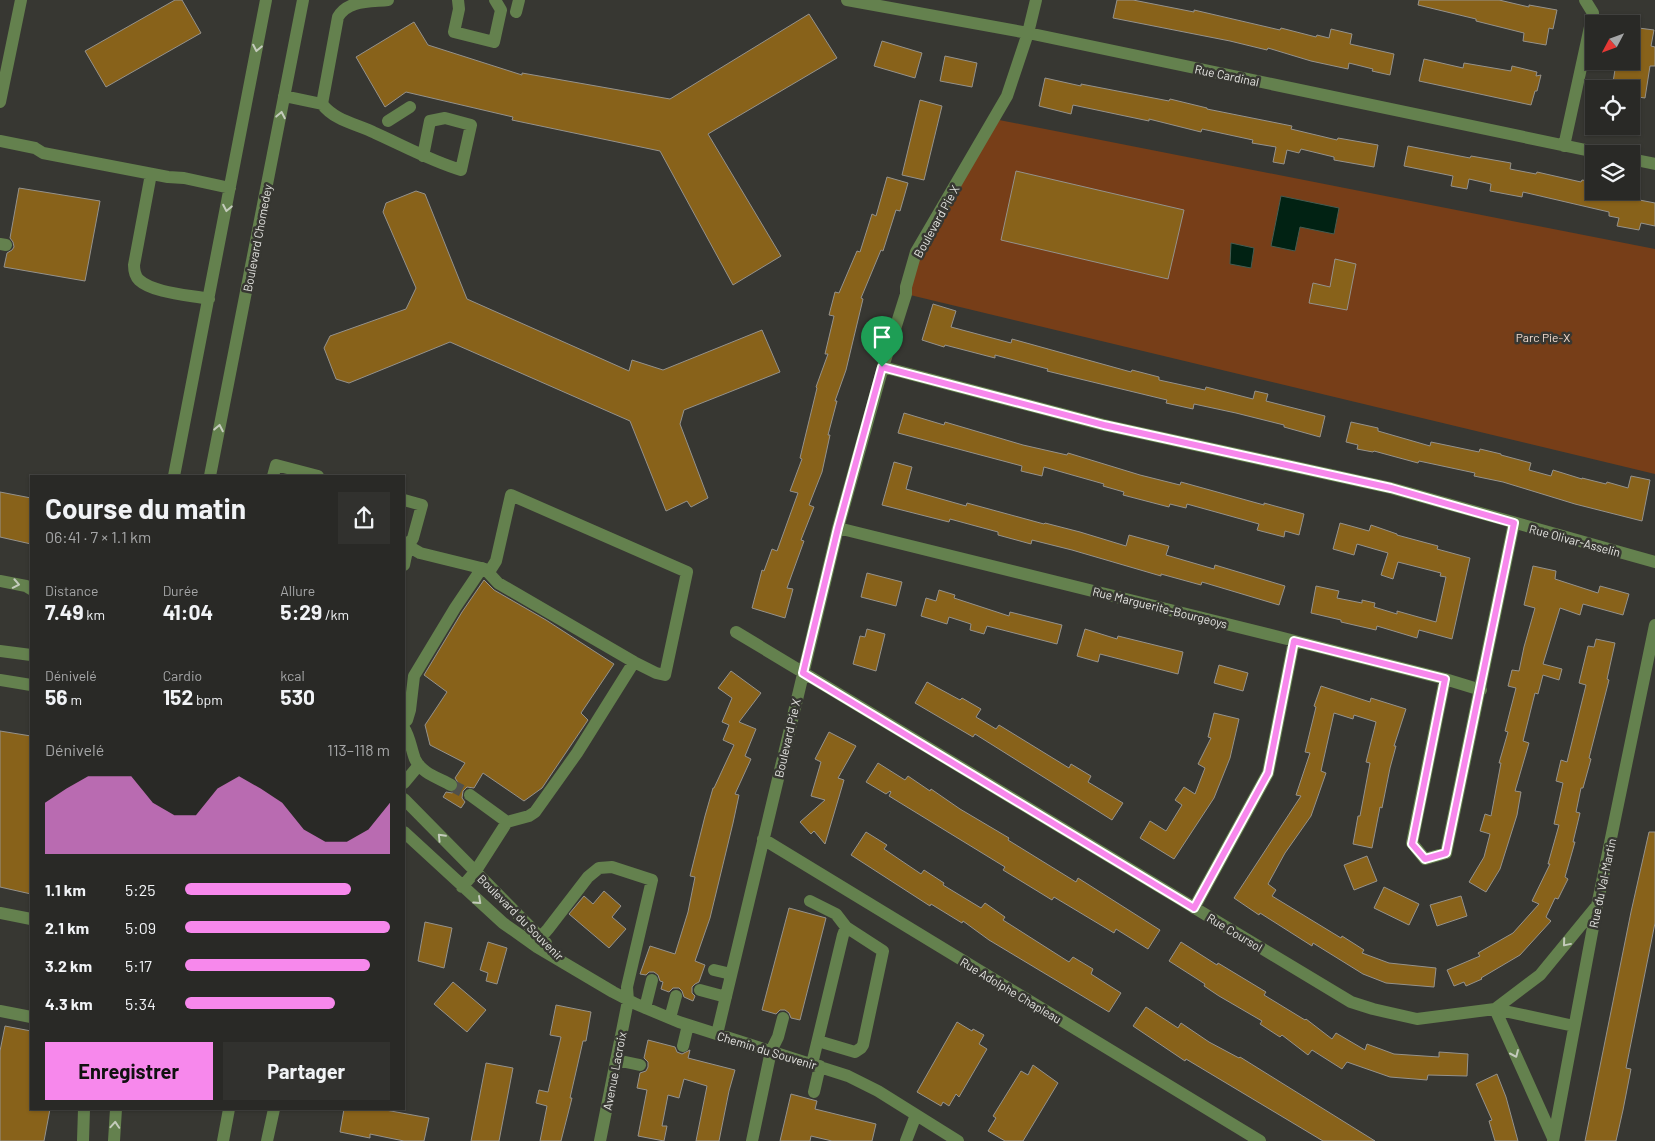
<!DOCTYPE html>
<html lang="fr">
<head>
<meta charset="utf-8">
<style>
  :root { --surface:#292926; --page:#31312e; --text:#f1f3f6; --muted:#a5a6a7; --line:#454543; --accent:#f788ec }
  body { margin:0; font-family:Barlow,sans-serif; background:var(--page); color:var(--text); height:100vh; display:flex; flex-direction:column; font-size:19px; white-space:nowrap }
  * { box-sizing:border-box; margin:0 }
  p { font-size:16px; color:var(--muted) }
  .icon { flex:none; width:28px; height:28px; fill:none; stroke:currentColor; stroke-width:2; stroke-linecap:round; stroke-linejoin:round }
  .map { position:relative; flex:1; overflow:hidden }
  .sheet { position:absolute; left:30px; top:475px; width:375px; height:635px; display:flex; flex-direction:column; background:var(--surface); border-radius:0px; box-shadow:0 1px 4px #0004,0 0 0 1px var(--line) }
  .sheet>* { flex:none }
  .needle { width:32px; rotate:229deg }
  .tools { position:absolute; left:1585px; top:15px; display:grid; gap:10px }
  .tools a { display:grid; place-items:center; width:55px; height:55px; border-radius:0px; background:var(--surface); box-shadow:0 1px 4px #0004,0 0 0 1px var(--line); font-size:25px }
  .pin { position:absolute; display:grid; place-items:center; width:42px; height:42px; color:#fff; margin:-51px -21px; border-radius:50% 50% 50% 0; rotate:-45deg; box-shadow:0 0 5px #0007 }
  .pin .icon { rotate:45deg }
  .round { display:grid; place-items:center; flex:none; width:52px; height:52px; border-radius:0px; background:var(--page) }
  .headline { display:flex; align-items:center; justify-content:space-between; height:85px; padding:0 15px }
  h1 { font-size:28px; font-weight:700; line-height:38px }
  .figures { display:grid; grid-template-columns:repeat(3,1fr); gap:8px; height:85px; padding:5px 15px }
  .figures div { display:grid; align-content:center }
  .figures b { font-size:21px; font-weight:700 }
  .figures small { font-size:14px; font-weight:400 }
  .figures p { font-size:14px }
  .chart { height:140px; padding:10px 15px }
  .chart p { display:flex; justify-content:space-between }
  .chart svg { width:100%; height:90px; margin-top:5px; fill:var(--accent); opacity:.7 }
  .cta { display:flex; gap:10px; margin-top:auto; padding:10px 15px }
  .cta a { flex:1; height:58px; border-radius:0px; background:var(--accent); color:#111; font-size:20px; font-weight:700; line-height:58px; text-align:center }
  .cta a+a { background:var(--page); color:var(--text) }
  ul { padding:0 15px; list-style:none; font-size:16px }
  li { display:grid; grid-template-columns:80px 60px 1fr; align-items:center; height:38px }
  li i { height:12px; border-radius:6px; background:var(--accent) }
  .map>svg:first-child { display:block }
  .green { fill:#773e18 }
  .water { fill:#012213; stroke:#455c51 }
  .building { fill:#88621a; stroke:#95928c }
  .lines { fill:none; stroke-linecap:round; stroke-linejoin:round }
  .minor-tunnel { stroke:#51514c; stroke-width:12; stroke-dasharray:12 6; stroke-linecap:butt }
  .minor { stroke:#64814e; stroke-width:12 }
  .oneway { stroke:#c4cbbc }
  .route-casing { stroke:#fff; stroke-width:10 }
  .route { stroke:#f788ec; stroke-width:6 }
  .labels { text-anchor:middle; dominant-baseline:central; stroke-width:5; stroke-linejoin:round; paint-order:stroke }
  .street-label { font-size:12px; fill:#e4e4e1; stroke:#373732 }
  .park-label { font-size:12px; fill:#f5ded1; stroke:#373732 }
</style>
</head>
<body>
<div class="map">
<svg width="1655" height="1141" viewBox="0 0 1655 1141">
  <rect width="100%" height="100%" fill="#373732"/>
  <path class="green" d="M994 119 1655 249V474L906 294 916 252Z"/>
  <path class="water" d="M1281 196 1339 208 1334 234 1300 227 1295 251 1271 246Z
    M1231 243 1254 248 1251 268 1230 264Z"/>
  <path class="building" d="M175 0H182L201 33 106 87 85 51Z
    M1117 0H1133L1194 12V10L1280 30 1281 28 1316 37 1317 35 1329 38 1331 29 1352 34 1350 44 1394 54 1390 75 1372 71 1373 69 1349 63 1348 69 1311 61 1268 48 1267 50 1230 41 1113 18Z
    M1419 0H1499L1529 7V5L1557 10 1553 29 1549 28 1546 45 1523 41 1524 33 1476 21V19L1418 5Z
    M809 14 837 58 708 134 781 256 733 285 660 151 512 120 513 117 406 92 385 107 356 57 414 22 428 45 522 75V73L670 99Z
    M1631 27 1654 30 1651 46 1655 47V66H1650L1645 98 1631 96V89H1612L1616 63 1624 65 1625 61H1631Z
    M882 41 922 53 915 78 874 66Z
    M945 56 977 63 972 87 940 81Z
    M1424 59 1463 68 1464 63 1511 71 1512 66 1537 72 1536 76 1541 75 1537 91H1535L1531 105 1419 81Z
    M1045 78 1081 86V84L1169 101 1170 99 1207 108V109L1292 126 1291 129 1337 140 1338 138 1378 145 1374 167 1334 160V157L1301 149 1299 153 1287 150 1284 164 1273 162 1276 147 1252 143 1253 140 1202 129 1201 132 1149 119V121L1073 105 1071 114 1039 106Z
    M920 100 942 106 924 180 902 175Z
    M1408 146 1470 158 1471 156 1511 163 1510 169 1536 174 1537 172 1581 182 1582 180 1594 182V191H1603V193L1655 203V226L1641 223 1639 230 1617 226 1619 218 1609 216V212L1523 192 1522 197 1490 191 1491 184 1469 179 1467 189 1451 186 1453 176 1404 166Z
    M1016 171 1184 210 1168 279 1001 240Z
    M887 177 908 183 900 211 896 210 883 251 881 250 861 298 863 299 846 370 835 401H837L828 435H830L822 472 809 505 814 507 801 540 804 541 787 588 793 589 785 618 752 608 762 570 764 571 772 549 777 551 798 493 790 491 802 459 800 458 817 388 816 387 828 354H825L834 316 829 315 835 292 839 293 857 251 860 252 872 214 876 216Z
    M19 188 100 201 85 281 4 267 7 253 12 250 14 247 13 242 10 238Z
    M416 191 425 194 467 299 629 371 632 360 663 370 762 330 780 372 684 410 680 424 708 498 691 507 687 501 666 511 630 421 450 342 349 383 336 379 324 348 330 336 406 309 416 288 383 212 386 203Z
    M1335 259 1356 264 1347 310 1309 303 1313 283 1330 287Z
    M933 304 956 311 951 327 1011 343 1012 339 1131 372 1132 370 1159 377V380L1205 390 1206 387 1253 399 1255 391 1268 394 1266 401 1325 416 1320 437 1284 427V425L1236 413 1194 404 1193 409 1166 403 1167 400 1047 371 1048 369 995 355V358L945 345 944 347 922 340Z
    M904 413 944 425 945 422 1023 445 1067 455 1068 453 1140 475 1180 485 1181 482 1264 505V503L1304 514 1299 535 1285 531 1284 537 1257 530 1259 524 1187 504 1186 508 1170 504 1169 507 1123 495 1124 492 1103 486 1104 484 1044 467 1042 476 1021 471 1022 466 898 433Z
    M1351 422 1378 428V431L1430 446 1431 442 1479 452 1480 449 1501 454V455L1531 463 1529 470 1551 476 1553 470 1582 479V478L1606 484 1607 482 1628 488 1631 476 1650 480 1642 521 1575 504 1503 482 1474 476 1475 473 1419 461 1418 463 1374 451 1373 452 1357 449 1358 445 1346 442Z
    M894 462 912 467 906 489 966 506 967 503 1044 524 1045 523 1080 532 1126 546 1129 535 1169 546 1166 555 1214 569 1215 565 1285 586 1279 605 1202 582 1201 585 1161 574V576L1072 550 1032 540 1031 544 998 535V532L950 519 949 522 882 505Z
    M0 492 31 498V544L0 537Z
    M1340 523 1369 531 1371 525 1397 534V535L1438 546 1437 549 1470 558 1452 639 1419 630 1417 638 1377 626 1376 630 1341 622V620L1311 613 1316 586 1339 591 1337 598 1362 603V600L1375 603 1374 607 1397 614V611L1436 622 1446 577 1440 576 1441 573 1398 562 1393 579 1381 575 1388 553 1357 544 1354 555 1333 549Z
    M1533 566 1556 571 1555 579 1598 593 1600 586 1629 594 1623 615 1583 604 1580 615 1560 608 1543 664 1562 669 1559 680 1543 675 1538 694 1535 693 1523 741 1529 743 1515 791 1521 792 1517 815 1500 869 1486 892 1469 882 1484 857 1490 834 1480 831 1485 814 1491 816 1501 763H1499L1508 732 1505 731 1516 688 1508 686 1512 670 1519 671 1524 647 1535 608 1524 605Z
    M867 573 902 582 896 606 861 597Z
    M484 580 494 590 546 620 614 664 581 713 588 720 542 788 524 801 483 773 474 788 467 787 463 791 462 798 465 802 461 808 443 797 446 792 452 793 458 789 459 784 455 778 465 763 430 745 425 725 447 692 424 675 462 612Z
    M939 590 955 595 954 598 1009 616 1010 612 1062 625 1057 644 987 626 984 634 970 630 971 624 949 617 947 624 921 616 926 598 936 601Z
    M867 629 885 634 876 671 853 664 860 636 865 637Z
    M1085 629 1117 639 1118 636 1183 652 1178 674 1100 654 1098 662 1077 656Z
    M1596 639 1615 643 1607 679 1609 680 1589 758 1591 759 1583 788H1581L1576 812 1580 813 1573 842H1575L1565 877 1568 879 1558 899 1555 898 1546 917 1551 921 1520 955 1481 978 1482 979 1466 986 1464 982 1454 986 1447 970 1480 956 1478 953 1513 933 1539 904 1532 901 1550 864H1548L1559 825 1554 824 1563 783 1556 781 1561 760 1567 762 1586 685 1579 683 1588 646 1594 647Z
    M1219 665 1248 673 1243 691 1214 683Z
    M731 671 761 693 739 722 756 729 745 756 751 759 735 794 739 795 733 823 710 918 695 961 705 965 699 982 695 984 692 987V993L695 996 693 1001 684 997 682 991 679 988H673L669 992 661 989 663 982 660 981 658 975 654 972H649L646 975 640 974 650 946 675 954 688 912 695 877 690 876 705 816 713 788H714L734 745 723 740 729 725 722 722 732 698 718 688Z
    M927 682 960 700 962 698 981 709 976 717 996 729 999 725 1069 768 1071 764 1091 776 1088 782 1123 803 1112 820 975 734 973 737 915 703Z
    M1321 686 1370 702 1371 698 1406 709 1394 746H1396L1390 768 1382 808 1380 807 1372 848 1353 844 1358 816H1360L1370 763 1366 762 1376 722 1354 715 1353 719 1334 713 1321 771 1326 773 1311 816 1285 853 1268 884 1276 890 1272 896 1341 938 1342 936 1364 950 1362 953 1389 963 1436 968 1434 987 1386 983 1363 974 1313 943 1312 946 1260 913 1259 915 1234 898 1301 796 1296 795 1310 753 1305 752 1316 707 1314 706Z
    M1214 713 1239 719 1230 758 1214 798 1174 859 1140 838 1150 821 1166 831 1182 805 1175 800 1184 787 1195 794 1205 768 1198 764 1211 738 1208 737Z
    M0 731 31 736V894L0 887Z
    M829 732 856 746 838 778 844 780 825 844 814 831 811 834 800 822 825 800 811 796 821 762 815 759Z
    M878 763 905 780 908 776 930 791 931 789 960 809 1009 838 1008 840 1076 882 1078 878 1160 930 1148 949 1116 929 1114 933 1054 897 1052 900 1003 870 1005 867 889 796 891 792 890 791 886 794 866 782Z
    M866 832 887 845 884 849 921 874 924 870 944 883 943 885 981 908 985 903 1005 917 1003 920 1069 962 1073 957 1093 969 1091 974 1121 993 1109 1012 989 940 963 921 962 923 931 904 930 906 851 855Z
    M1649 832H1655V923L1626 1068 1631 1069 1623 1110 1616 1141H1585L1631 912Z
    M1367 856 1377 881 1354 890 1344 865Z
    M1384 887 1419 904 1409 925 1374 908Z
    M604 891 621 906 612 917 626 929 609 948 569 914 584 896 593 904Z
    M1461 896 1467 916 1437 926 1430 905Z
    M789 908 826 918 800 1020 791 1018 789 1013 785 1010H780L776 1014 762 1010Z
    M425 922 452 928 444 968 418 961Z
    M488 942 507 948 497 984 486 981 488 973 480 970Z
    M1181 942 1217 965 1218 963 1266 992 1264 995 1305 1020 1306 1019 1332 1039 1336 1033 1365 1050 1367 1044 1394 1054 1439 1057V1052L1468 1054 1467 1076 1428 1075 1427 1080 1390 1077 1347 1062 1342 1069 1312 1050 1308 1055 1282 1035 1280 1037 1260 1024 1262 1021 1219 996 1204 986 1205 984 1169 961Z
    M453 982 486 1010 467 1032 434 1004Z
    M556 1005 591 1012 586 1041H583L570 1098H572L561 1141H540L547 1106 536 1103 539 1090 548 1092 561 1037 550 1035Z
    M1146 1007 1178 1028 1181 1023 1209 1042 1239 1058 1240 1057 1375 1141H1323L1186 1059 1185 1061 1133 1026Z
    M957 1022 972 1031 973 1029 984 1035 979 1044 987 1049 959 1097 956 1094 949 1106 943 1102 941 1106 917 1092Z
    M5 1026 31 1031V1109H50L44 1141H0V1051Z
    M648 1040 675 1047 677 1052 682 1054 690 1050 688 1058 735 1070 729 1091 719 1141H696L707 1086 684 1079 679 1098 668 1095 662 1126H667L664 1141 638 1136 647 1090 637 1088 640 1073 646 1071 648 1067V1062L644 1058Z
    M486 1063 513 1068 499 1141H471Z
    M1033 1065 1058 1083 1023 1141H1005L988 1131 996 1118 993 1116 1021 1071 1028 1075Z
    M1497 1074 1506 1097 1518 1141H1495L1489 1121 1492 1120 1476 1084Z
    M791 1094 817 1101 815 1109 876 1124 872 1141H832L811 1136 810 1141H780Z
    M344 1109H380L429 1118 424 1141H404L370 1134V1138L340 1132Z"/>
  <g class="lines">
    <path class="minor-tunnel" d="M451 785 470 795"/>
    <path class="minor" d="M458 0 459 9 454 32 494 42 501 10 495 0
      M847 0 1028 33 1605 154
      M516 12 519 0
      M284 96 322 104 338 17C348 0 370 2 388 0
      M0 102 21 0
      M322 104C335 121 357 124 375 133 404 146 431 161 461 170L471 125 445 118 430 121 423 156
      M388 121 410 107
      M0 141 35 148 43 153 168 177 184 178 230 188
      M1564 146 1593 13 1585 0
      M1631 159 1655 164
      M151 174 134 265C134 271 135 276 139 280 153 293 190 295 209 299
      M0 244 6 245
      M883 367 1104 425 1391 488 1655 562
      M174 476 266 0
      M210 476 303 0
      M273 476 276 465 318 476
      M404 500 422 505 413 538 408 546 404 542
      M838 528 1287 639 1445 679 1481 690
      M404 565 408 546 420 553 485 569 498 583 634 662 577 753 535 812 529 816 507 822 470 795
      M489 572 496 561 511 495 687 572 665 675 656 673 634 662
      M0 581 26 586 31 589
      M736 632 1351 1002 1373 1009 1417 1019 1495 1009 1574 1026
      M0 651 31 655
      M1445 679 1412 843 1425 859 1446 853 1514 523
      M0 680 31 685
      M404 723 407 720 410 710 414 676 455 608 482 568
      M404 728C410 737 411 749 415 759 421 773 439 778 451 785
      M404 783 419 765
      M404 799 546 943
      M404 832 503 923 537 947 613 992 636 1004 679 1022 848 1076 878 1091 958 1141
      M763 839 1260 1141
      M462 887 475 872 507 822
      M810 901 836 914 846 927
      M1194 908 1268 773 1294 641
      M0 913 31 919
      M534 945 548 929 588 877 599 868 612 867 652 880 627 987 628 1001 600 1141
      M714 970 731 974
      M700 990 726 997
      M645 1008 652 980
      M0 1011 31 1017
      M670 1018 676 996
      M717 1034 838 528 883 367 906 294V287L916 252 1007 96 1028 33 1036 0
      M683 1046 688 1025
      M616 1060 640 1065
      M812 1064 843 935 846 927 883 951 863 1045 861 1048 855 1052 818 1041
      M814 1092 820 1066
      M1553 1138 1495 1009 1540 975 1595 908
      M83 1141 84 1109
      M114 1141 116 1109
      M223 1141 229 1109
      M267 1141 274 1109
      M752 1141 771 1051 778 1037 783 1018
      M906 1141 916 1115
      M1553 1141 1597 906 1655 625"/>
  </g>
  <defs><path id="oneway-chevron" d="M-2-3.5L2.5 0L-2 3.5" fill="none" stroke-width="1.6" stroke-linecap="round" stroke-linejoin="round" transform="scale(1.25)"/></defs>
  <g class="oneway">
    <use href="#oneway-chevron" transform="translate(257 48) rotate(101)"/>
    <use href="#oneway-chevron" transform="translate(281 115) rotate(-79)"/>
    <use href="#oneway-chevron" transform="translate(227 208) rotate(101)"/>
    <use href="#oneway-chevron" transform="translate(219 428) rotate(-79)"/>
    <use href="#oneway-chevron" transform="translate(16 584) rotate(11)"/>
    <use href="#oneway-chevron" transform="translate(441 837) rotate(-134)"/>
    <use href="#oneway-chevron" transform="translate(478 901) rotate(42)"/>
    <use href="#oneway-chevron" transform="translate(1566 943) rotate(130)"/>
    <use href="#oneway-chevron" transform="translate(1515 1054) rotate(66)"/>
    <use href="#oneway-chevron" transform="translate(115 1125) rotate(-86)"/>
  </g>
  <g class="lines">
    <defs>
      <path id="route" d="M882 367 1104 425 1391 488 1514 523 1446 853 1425 859 1412 844 1445 679 1294 641 1268 773 1194 908 803 673 838 528Z"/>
    </defs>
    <use href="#route" class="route-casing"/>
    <use href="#route" class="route"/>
  </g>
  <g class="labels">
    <g class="street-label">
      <text transform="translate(1227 75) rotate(12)">Rue Cardinal</text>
      <text transform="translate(936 221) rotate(-61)">Boulevard Pie X</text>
      <text transform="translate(257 238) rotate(-79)">Boulevard Chomedey</text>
      <text transform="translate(1575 540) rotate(15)">Rue Olivar-Asselin</text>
      <text transform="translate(1160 607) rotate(14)">Rue Marguerite-Bourgeoys</text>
      <text transform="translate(787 738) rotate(-77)">Boulevard Pie X</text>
      <text transform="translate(1602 883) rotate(-78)">Rue du Val-Martin</text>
      <text transform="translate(521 917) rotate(45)">Boulevard du Souvenir</text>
      <text transform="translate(1235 932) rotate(31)">Rue Coursol</text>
      <text transform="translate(1011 990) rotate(31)">Rue Adolphe Chapleau</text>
      <text transform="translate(767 1050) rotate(17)">Chemin du Souvenir</text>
      <text transform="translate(614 1071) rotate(-79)">Avenue Lacroix</text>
    </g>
    <g class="park-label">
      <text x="1543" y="337">Parc Pie-X</text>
    </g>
  </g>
</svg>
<div class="tools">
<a><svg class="needle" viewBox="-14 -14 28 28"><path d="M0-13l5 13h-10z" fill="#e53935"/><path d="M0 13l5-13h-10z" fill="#a5a6a7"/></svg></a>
<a><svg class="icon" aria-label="locate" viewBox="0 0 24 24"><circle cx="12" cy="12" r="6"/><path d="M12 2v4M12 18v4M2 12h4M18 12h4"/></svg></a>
<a><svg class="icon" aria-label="layers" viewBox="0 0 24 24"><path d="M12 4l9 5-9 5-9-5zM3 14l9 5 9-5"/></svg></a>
</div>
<div class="pin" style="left:882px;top:367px;background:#1e9e55"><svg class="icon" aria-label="arrive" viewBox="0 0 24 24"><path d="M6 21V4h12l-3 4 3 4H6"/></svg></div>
<section class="sheet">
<div class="headline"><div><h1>Course du matin</h1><p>06:41 · 7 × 1.1 km</p></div><a class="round"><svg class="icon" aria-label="share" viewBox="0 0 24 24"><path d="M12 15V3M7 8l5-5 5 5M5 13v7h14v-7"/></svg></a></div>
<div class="figures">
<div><p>Distance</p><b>7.49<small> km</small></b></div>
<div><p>Durée</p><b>41:04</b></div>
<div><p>Allure</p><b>5:29<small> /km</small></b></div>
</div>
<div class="figures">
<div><p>Dénivelé</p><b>56<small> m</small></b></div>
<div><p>Cardio</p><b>152<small> bpm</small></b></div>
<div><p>kcal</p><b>530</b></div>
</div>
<div class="chart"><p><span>Dénivelé</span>113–118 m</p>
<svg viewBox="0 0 160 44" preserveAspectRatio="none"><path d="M0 44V19L10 12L20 6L30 6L40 6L50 19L60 25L70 25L80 12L90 6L100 12L110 19L120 32L130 38L140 38L150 32L160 19V44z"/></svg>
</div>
<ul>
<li><b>1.1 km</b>5:25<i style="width:81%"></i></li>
<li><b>2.1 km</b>5:09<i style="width:100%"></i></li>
<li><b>3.2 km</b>5:17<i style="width:90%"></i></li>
<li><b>4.3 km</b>5:34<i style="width:73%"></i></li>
</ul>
<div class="cta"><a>Enregistrer</a><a>Partager</a></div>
</section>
</div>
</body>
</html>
